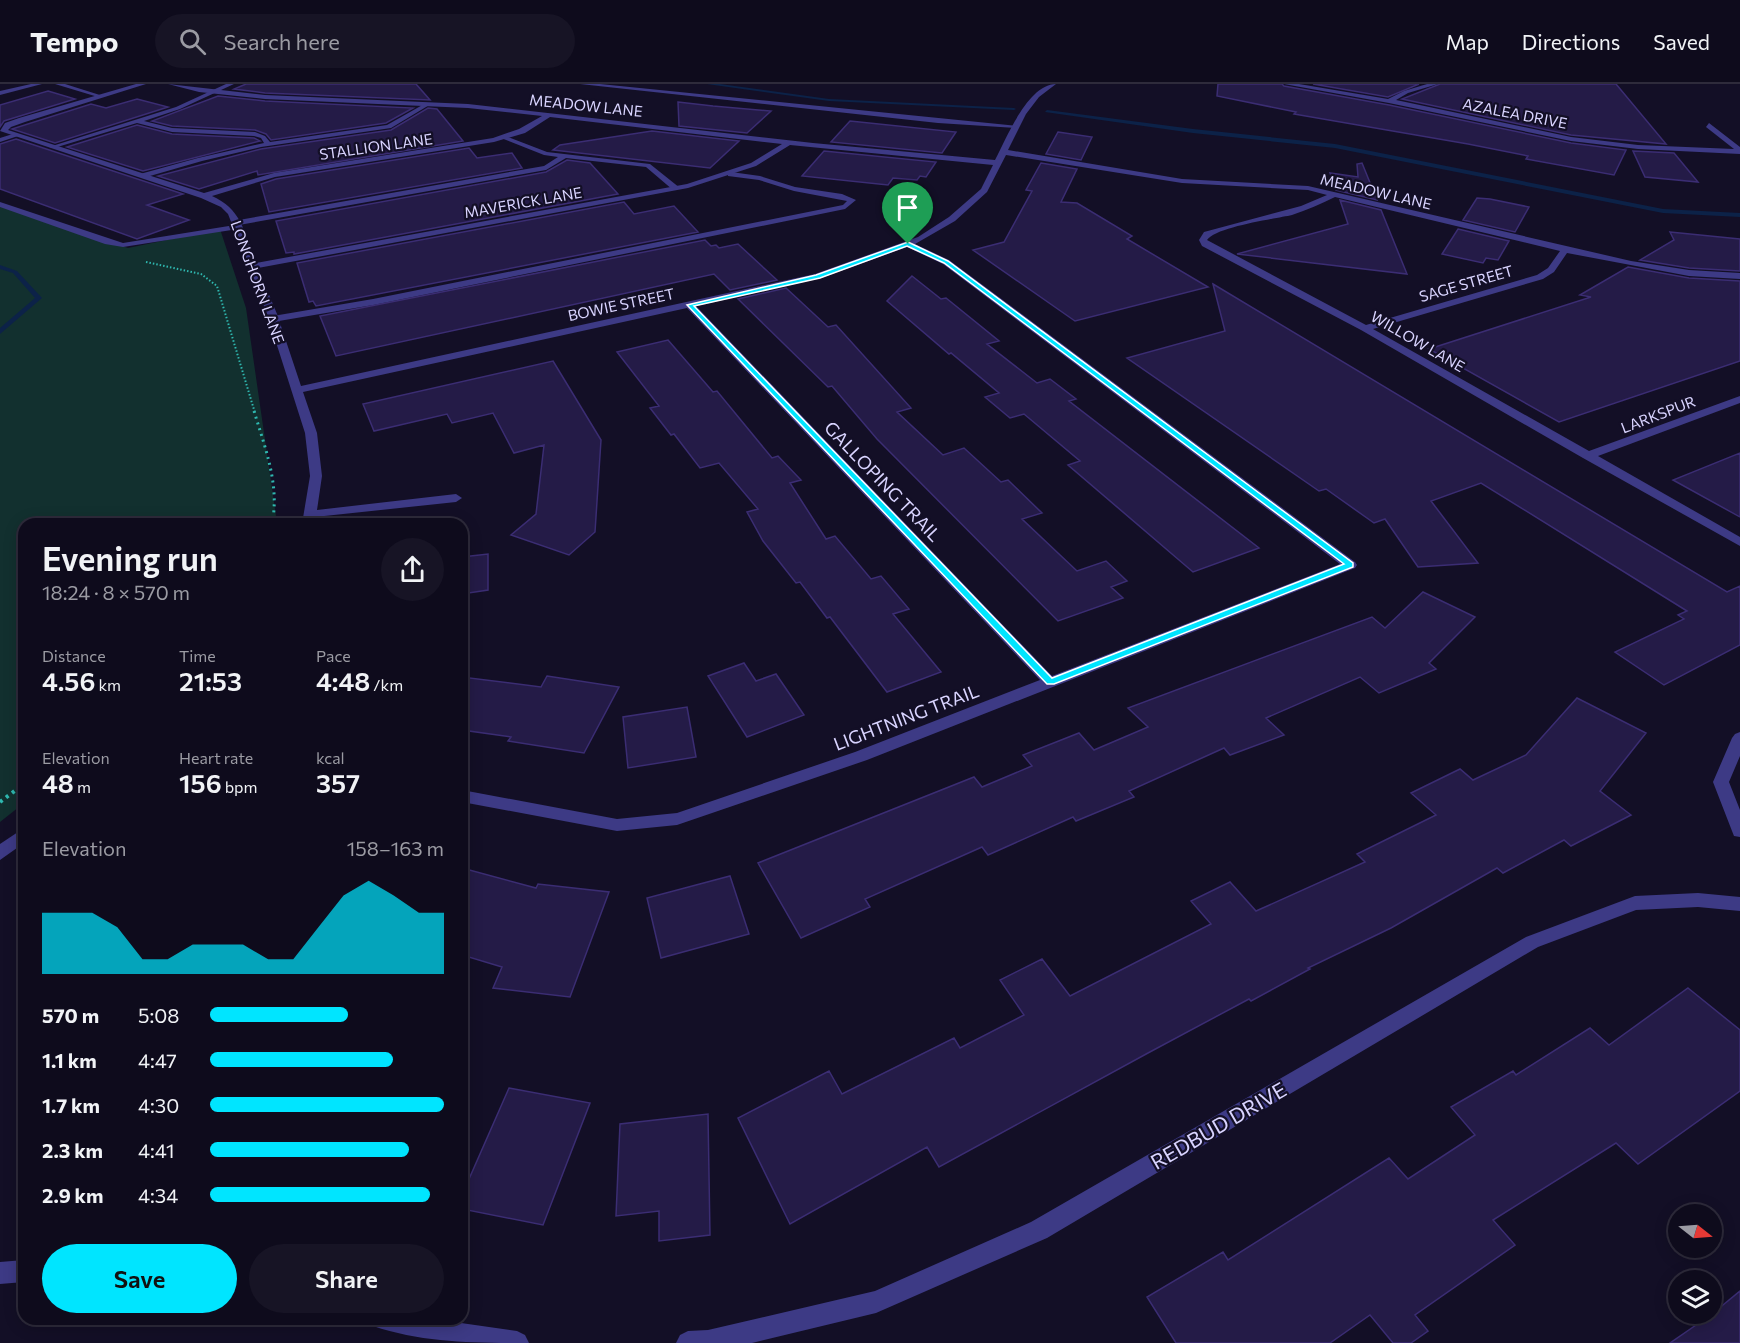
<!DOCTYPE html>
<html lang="en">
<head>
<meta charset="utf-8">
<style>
  :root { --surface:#0e0b1c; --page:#171425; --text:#f1f3f6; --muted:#9b9ba3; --line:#2e2b3b; --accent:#00e5ff }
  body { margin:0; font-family:Commissioner,sans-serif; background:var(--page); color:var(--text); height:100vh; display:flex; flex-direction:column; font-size:22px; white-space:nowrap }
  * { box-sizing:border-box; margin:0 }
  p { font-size:20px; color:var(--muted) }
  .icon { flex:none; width:33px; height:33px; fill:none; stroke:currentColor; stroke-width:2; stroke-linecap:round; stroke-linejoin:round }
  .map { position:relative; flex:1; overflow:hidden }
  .details { position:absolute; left:18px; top:434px; width:450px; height:807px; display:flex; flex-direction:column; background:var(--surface); border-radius:18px; box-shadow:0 3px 15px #0003,0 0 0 2px var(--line) }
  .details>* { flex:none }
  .needle { width:39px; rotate:107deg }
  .controls { position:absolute; left:1668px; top:1120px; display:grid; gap:12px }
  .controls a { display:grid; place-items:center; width:54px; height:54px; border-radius:50%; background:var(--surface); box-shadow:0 3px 15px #0003,0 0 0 2px var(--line); font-size:30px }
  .pin { position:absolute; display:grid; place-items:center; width:51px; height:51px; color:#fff; margin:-62px -26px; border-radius:50% 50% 50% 0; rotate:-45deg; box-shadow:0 0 6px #0007 }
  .pin .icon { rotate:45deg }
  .round { display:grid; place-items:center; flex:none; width:63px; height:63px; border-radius:32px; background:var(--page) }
  .head { display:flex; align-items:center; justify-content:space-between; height:102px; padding:0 24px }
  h1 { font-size:33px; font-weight:600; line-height:45px }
  .metrics { display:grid; grid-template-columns:repeat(3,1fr); gap:9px; height:102px; padding:6px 24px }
  .metrics div { display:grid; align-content:center }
  .metrics b { font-size:26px; font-weight:600 }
  .metrics small { font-size:16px; font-weight:400 }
  .metrics p { font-size:16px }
  .chart { height:168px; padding:12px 24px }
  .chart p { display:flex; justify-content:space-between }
  .chart svg { width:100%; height:108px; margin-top:6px; fill:var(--accent); opacity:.7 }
  .button { display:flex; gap:12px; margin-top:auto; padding:12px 24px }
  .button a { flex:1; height:69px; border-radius:36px; background:var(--accent); color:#111; font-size:24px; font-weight:600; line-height:69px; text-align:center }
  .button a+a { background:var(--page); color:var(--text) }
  ul { padding:0 24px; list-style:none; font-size:20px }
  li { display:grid; grid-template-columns:96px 72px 1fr; align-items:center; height:45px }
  li i { height:15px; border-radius:8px; background:var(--accent) }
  header { display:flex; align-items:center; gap:36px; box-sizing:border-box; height:84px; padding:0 30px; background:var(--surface); border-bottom:2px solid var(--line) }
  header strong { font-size:28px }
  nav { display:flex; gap:33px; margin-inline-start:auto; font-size:21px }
  .search { width:420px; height:54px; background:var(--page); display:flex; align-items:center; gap:15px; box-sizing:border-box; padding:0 21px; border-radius:33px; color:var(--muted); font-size:22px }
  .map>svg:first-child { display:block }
  .green { fill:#12302f }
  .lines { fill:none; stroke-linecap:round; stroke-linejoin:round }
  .stream { fill:#0c2248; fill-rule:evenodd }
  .building { fill:#241b47; stroke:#3b2d73; stroke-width:1.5 }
  .path-far2 { stroke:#2fb8b0; stroke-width:2; stroke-dasharray:1.5 2; stroke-linecap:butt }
  .path-far1 { stroke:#2fb8b0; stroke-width:3; stroke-dasharray:2 4; stroke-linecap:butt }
  .path { stroke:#2fb8b0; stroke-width:4; stroke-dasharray:3 4.5; stroke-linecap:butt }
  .service { fill:#3d3a85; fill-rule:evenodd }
  .minor { fill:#3d3a85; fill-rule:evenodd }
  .route { fill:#00e5ff; stroke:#fff; stroke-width:1.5; fill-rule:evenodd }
  .labels { text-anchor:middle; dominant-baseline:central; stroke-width:4.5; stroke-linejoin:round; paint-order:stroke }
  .far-street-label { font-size:15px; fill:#d9d4ff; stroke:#130f26 }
  .street-label { font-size:18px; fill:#d9d4ff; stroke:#130f26 }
  .near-street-label { font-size:21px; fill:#d9d4ff; stroke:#130f26 }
</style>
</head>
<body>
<header>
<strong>Tempo</strong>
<div class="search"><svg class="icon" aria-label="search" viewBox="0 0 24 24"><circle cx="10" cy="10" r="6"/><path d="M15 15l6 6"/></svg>Search here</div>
<nav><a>Map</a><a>Directions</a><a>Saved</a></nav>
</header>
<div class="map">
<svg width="1740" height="1259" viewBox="0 0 1740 1259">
  <rect width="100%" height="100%" fill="#130f26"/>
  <path class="green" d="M0 121 128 164 220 145 246 224 277 439 24 440V719L0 738Z"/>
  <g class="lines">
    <path class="stream" d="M707 0H720L829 15 1014 24 1016 25 1014 26 829 17Z
      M1047 26 1193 45 1335 60 1663 125 1740 129V133L1663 129 1335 64 1193 49 1045 28Z
      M0 181 17 187 42 214 0 250V244L35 214 13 189 0 185Z"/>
  </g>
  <path class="building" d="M246 0H416L430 16 265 9 234 5Z
    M1218 0H1282L1284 2 1389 21 1571 59 1626 66 1614 91 1526 75 1528 72 1468 60 1294 30 1296 28 1217 12Z
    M1313 0H1419L1388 13Z
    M1440 0H1616L1666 60 1571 51 1402 15Z
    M48 7 75 15 4 37 0 43V21Z
    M218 12 265 17 413 24 386 39 271 56 266 50 255 46 172 42 152 37Z
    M137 15 168 23 55 59 12 45 91 20 106 24Z
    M678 18 713 22 771 27 747 49 679 42Z
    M428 24 437 25 463 57 258 91 257 87 199 105 158 92 261 65 391 46Z
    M850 37 956 48 942 69 831 58Z
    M137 41 172 50 254 54 260 57 143 87 67 63Z
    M652 47 739 57 710 84 553 66 560 61Z
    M1058 48 1092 53 1081 76 1046 70Z
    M16 55 183 110 147 121 189 136 137 155 0 105V60Z
    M469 64 477 74 512 69 522 84 269 128 261 100 276 95Z
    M824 67 936 78 926 93 920 92 917 96 893 94 888 101 802 92Z
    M1633 67 1674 69 1698 98 1645 93Z
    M567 76 590 79 618 110 294 170V168L286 169 276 137 546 88Z
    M1041 79 1077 85 1061 118 1077 119 1132 152 1127 155 1208 203 1075 237 973 166 1004 158 1032 107 1026 106Z
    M1362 79 1377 116 1336 106 1330 89 1358 93 1357 80Z
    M1477 114 1490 115 1529 123 1515 148 1463 136Z
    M1340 116 1381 126 1407 190 1237 170 1348 140Z
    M624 118 634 130 674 122 698 148 316 222 313 217 309 218 297 179Z
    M1458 145 1509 157 1498 176 1486 174 1483 179 1442 170Z
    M1670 148 1740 155V187L1689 184 1640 176 1674 156Z
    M705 156 711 162 716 161 719 164 738 160 777 196 730 206 714 190 336 272 320 232Z
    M1628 183 1689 194 1740 197V277L1559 338 1429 265 1591 213 1580 211Z
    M912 192 941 215 946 214 999 257 987 260 1037 299 1050 295 1076 315 1069 317 1259 464 1193 488 1068 381 1080 377 1024 330 1010 334 985 313 999 309 951 269 949 270 887 217Z
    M1213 200 1727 508 1740 502V561L1664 601 1615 568 1684 535 1678 531 1687 527 1481 399 1431 417 1478 479 1418 483 1385 435 1374 439 1326 405 1319 407 1127 274 1225 247Z
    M786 204 828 243 836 241 911 324 897 328 943 371 964 364 1001 398 1008 396 1042 429 1022 435 1077 487 1106 477 1127 497 1111 503 1123 514 1058 537 877 355 832 302 828 303 738 215Z
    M668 256 713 308 717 307 772 374 778 372 801 396 790 399 826 455 835 452 871 495 881 492 909 525 893 530 941 588 887 608 830 533 827 534 800 498 796 499 763 457 747 428 758 425 719 379 700 384 674 350 671 351 650 324 659 322 617 268Z
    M553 277 601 356 595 448 569 471 511 451 536 430 544 361 514 369 493 329 452 339 447 330 374 347 363 320Z
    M1740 369V433L1673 396Z
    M488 470V506L462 510V473Z
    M1423 508 1475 533 1429 579 1436 585 1379 609 1360 593 1266 634 1284 651 1230 671 1224 664 1129 707 1134 713 1076 737 1073 733 988 771 982 763 865 815 870 823 801 854 758 779 974 693 982 703 1032 682 1023 671 1079 649 1094 666 1148 643 1128 624 1372 533 1385 544Z
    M744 579 756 597 776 590 804 631 747 653 708 592Z
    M547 592 619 603 584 669 508 657 511 653 462 646V593L541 603Z
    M1577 614 1646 649 1600 707 1631 731 1571 762 1564 756 1503 789 1497 784 1391 844 1308 884 1310 885 1251 917 1249 915 1148 969 939 1083 927 1063 790 1140 738 1034 829 987 842 1010 954 954 960 964 1024 931 1000 896 1042 875 1070 912 1211 840 1191 817 1230 798 1256 827 1365 778 1357 770 1436 731 1411 709 1460 685 1473 696 1526 671Z
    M687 623 696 673 628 684 623 633Z
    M462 784 536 804 538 800 609 808 570 913 493 904 502 883 462 871Z
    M730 792 749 850 661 874 647 814Z
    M1688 904 1740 946V1007L1638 1080 1616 1059 1493 1136 1515 1161 1415 1231 1428 1247 1411 1259H1393L1370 1231 1330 1259H1176L1147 1213 1223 1168 1228 1176 1389 1074 1408 1095 1475 1051 1451 1023 1513 987 1516 991 1590 944 1609 961Z
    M509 1004 590 1019 543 1141 462 1125V1111Z
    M708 1030 710 1151 659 1157V1127L616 1132 620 1040Z
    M1740 1207V1259H1670L1712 1230Z"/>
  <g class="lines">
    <path class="path-far2" d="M146 178 201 190 217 202 255 329"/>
    <path class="path-far1" d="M254 327C265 364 280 401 272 440"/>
    <path class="path" d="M0 718 24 700"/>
    <path class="service" d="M31 0H42L0 11V7Z
      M55 0H65L103 12 98 13Z
      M226 0H234L180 25 144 37 172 44 255 48 265 52 270 58 387 41 426 19 431 20 391 44 261 63 202 77 143 94 139 92 140 90 198 74 264 59 261 54 254 52 172 48 137 39 54 64 49 63 176 23Z
      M580 0H600L1019 42 1016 44 938 39Z
      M16 49 18 52 0 58V54Z
      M503 51 547 68 650 80 680 104 673 106 646 83 566 74 546 86 239 141 242 143 238 145 123 163 105 160 0 123V118L123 159 235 141 232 139 233 137 544 82 558 73 544 71 501 54Z
      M731 88 760 92 795 103 842 110 856 116 845 125 373 221 273 238 269 235 273 232 373 215 843 121 847 117 794 107 759 96 728 92V88Z"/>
    <path class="minor" d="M136 0H146L25 38 11 43 8 46 204 109 274 89 493 54 519 45 542 32 468 24 265 15 199 8 168 0 265 11 468 20 813 59 995 76C1006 55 1028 0 1056 0L1039 13 1026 30 1008 66 1182 95 1308 102 1631 177 1689 186 1740 189V195L1689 192 1567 169 1554 188 1543 195 1373 245 1589 367 1740 312V319L1598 372 1740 453V462L1583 374 1361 246 1202 162 1199 156 1204 148 1301 122 1327 111 1308 106 1182 99 1006 71 987 108 955 137 915 160 949 176 1355 478 1357 481 1355 484 867 676 677 741 617 747 462 718V706L617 735 677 729 855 668 1040 596 687 224 303 308 317 349 322 392 317 426 456 410 462 414 456 418 315 433 314 440H302L310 392 305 349 267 230 228 130 221 123 201 114 0 47 5 39 19 34ZM550 33 782 60 751 79 687 100 256 179C244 149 243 126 212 112L275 93 494 58 525 49ZM790 61 993 81 981 105 949 133 918 153 815 190 301 302 277 230 258 184 688 104 756 82ZM1335 113 1560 167 1548 184 1537 191 1366 241 1207 156C1216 143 1274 135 1292 131 1307 126 1321 120 1335 113ZM907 163 943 180 1340 480 1052 592 696 222 821 194Z
      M1284 0H1299L1388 15 1404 7 1427 0H1438L1408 9 1396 16 1571 53 1638 61 1734 65 1706 43 1709 39 1740 63V70L1638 65 1571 57 1389 19Z
      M1740 648V672L1729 698 1740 726V753L1734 752 1732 747 1713 698 1732 654 1735 650Z
      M24 744V759L0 776V760Z
      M1698 809 1740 813V827L1698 823 1636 826 1538 863 1047 1154 876 1229 752 1259H676L680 1251 688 1247 708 1246 875 1207 1031 1138 1526 853 1635 812Z
      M24 1176V1198L0 1200V1178Z
      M370 1234H426L517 1247 525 1251 529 1259C475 1259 423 1259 373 1242Z"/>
  </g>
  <path class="route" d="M908 158 948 177 1353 479V483L1054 600H1047L687 221 816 191ZM907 162 944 179 1344 480 1052 594 694 222 820 194Z"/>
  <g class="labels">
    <g class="far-street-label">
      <text transform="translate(586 21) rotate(6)">MEADOW LANE</text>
      <text transform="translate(1515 29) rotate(11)">AZALEA DRIVE</text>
      <text transform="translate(376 62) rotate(-8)">STALLION LANE</text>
      <text transform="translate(1376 107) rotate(13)">MEADOW LANE</text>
      <text transform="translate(523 118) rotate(-10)">MAVERICK LANE</text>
      <text transform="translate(258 198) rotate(70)">LONGHORN LANE</text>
      <text transform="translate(1466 199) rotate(-16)">SAGE STREET</text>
      <text transform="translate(621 220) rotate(-12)">BOWIE STREET</text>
      <text transform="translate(1418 257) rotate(30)">WILLOW LANE</text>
      <text transform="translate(1658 330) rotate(-21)">LARKSPUR</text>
    </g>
    <g class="street-label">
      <text transform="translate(883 397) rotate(46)">GALLOPING TRAIL</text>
      <text transform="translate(906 633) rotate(-21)">LIGHTNING TRAIL</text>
    </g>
    <g class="near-street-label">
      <text transform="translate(1218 1041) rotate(-30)">REDBUD DRIVE</text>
    </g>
  </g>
</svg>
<div class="controls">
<a><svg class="needle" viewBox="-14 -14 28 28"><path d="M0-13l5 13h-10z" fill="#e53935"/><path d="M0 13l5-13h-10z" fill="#9b9ba3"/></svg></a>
<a><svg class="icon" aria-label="layers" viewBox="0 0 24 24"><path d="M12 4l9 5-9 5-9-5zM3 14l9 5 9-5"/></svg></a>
</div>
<div class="pin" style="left:908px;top:160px;background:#1e9e55"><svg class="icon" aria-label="arrive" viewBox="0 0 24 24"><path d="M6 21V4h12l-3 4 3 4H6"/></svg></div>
<section class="details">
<div class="head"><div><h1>Evening run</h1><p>18:24 · 8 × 570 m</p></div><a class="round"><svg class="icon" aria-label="share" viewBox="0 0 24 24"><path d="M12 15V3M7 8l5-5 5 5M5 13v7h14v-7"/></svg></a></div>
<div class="metrics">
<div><p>Distance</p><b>4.56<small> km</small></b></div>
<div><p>Time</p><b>21:53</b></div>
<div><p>Pace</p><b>4:48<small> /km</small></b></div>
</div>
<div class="metrics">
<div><p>Elevation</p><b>48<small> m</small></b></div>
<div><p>Heart rate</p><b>156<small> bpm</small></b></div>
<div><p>kcal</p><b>357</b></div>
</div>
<div class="chart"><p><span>Elevation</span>158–163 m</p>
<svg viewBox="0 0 160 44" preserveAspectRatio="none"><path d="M0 44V19L10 19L20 19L30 25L40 38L50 38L60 32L70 32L80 32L90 38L100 38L110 25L120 12L130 6L140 12L150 19L160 19V44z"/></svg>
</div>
<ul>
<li><b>570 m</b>5:08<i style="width:59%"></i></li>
<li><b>1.1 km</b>4:47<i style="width:78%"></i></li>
<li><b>1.7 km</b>4:30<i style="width:100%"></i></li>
<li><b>2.3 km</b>4:41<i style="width:85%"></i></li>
<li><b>2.9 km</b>4:34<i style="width:94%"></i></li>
</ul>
<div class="button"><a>Save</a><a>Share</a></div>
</section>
</div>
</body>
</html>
